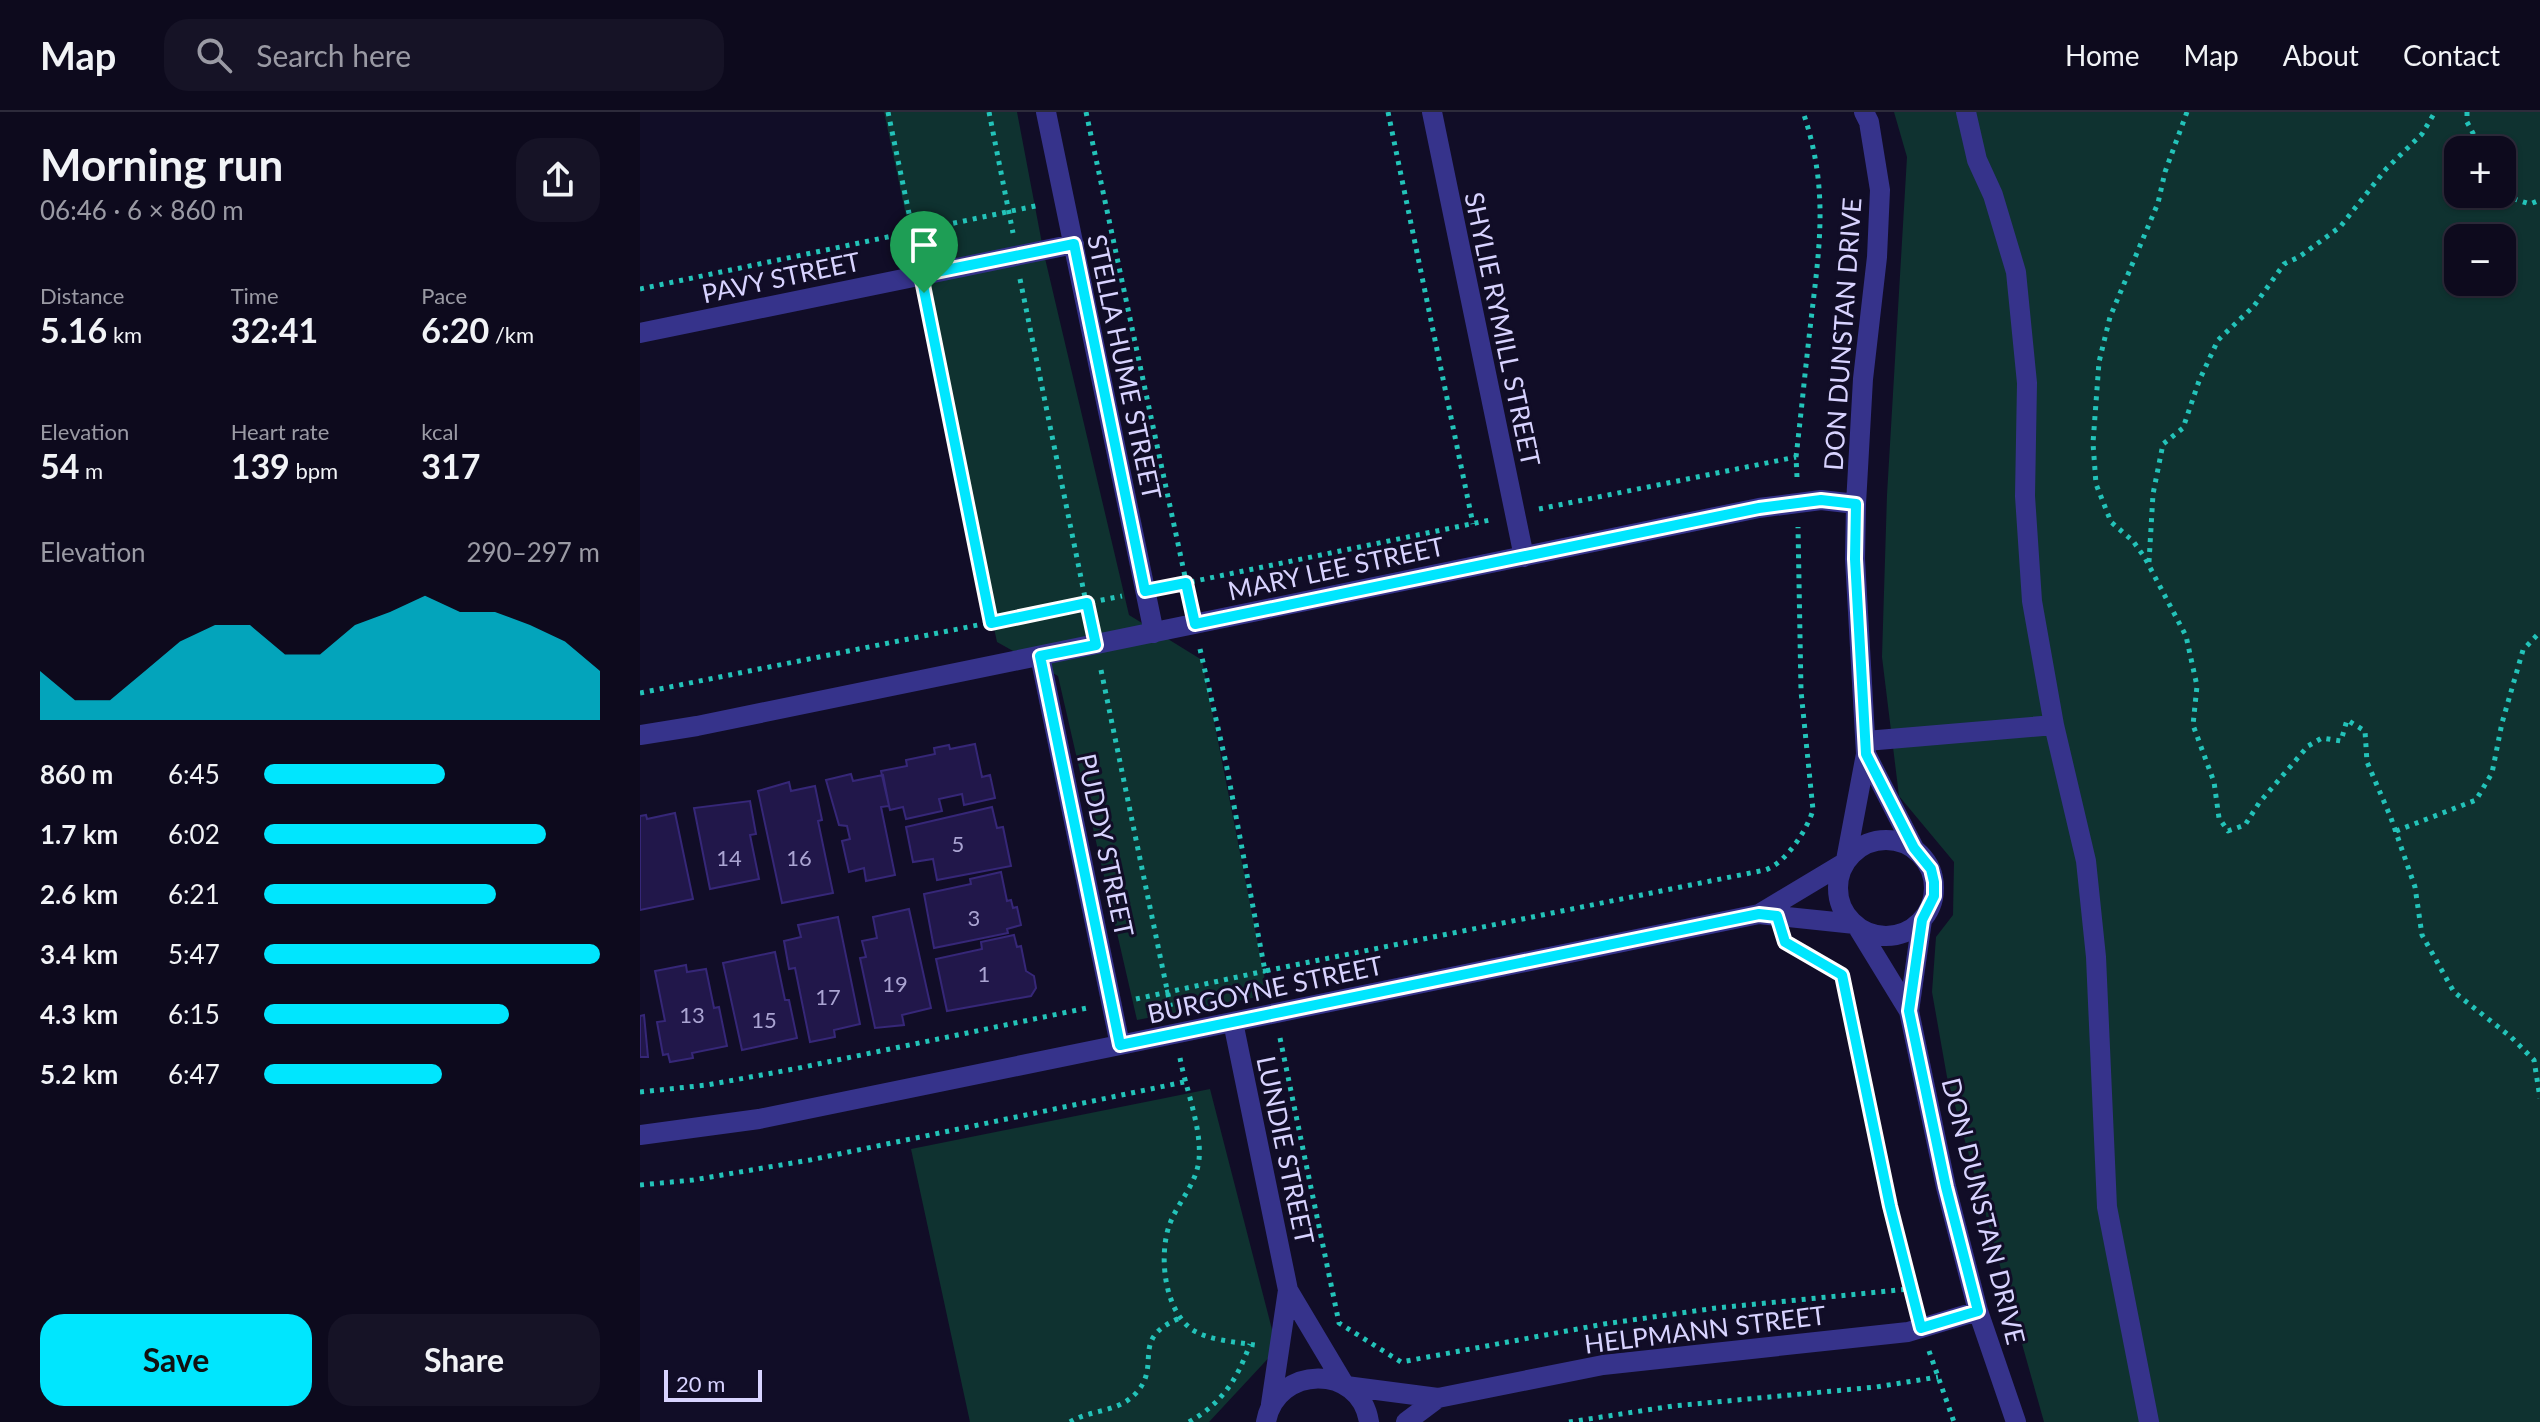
<!DOCTYPE html>
<html lang="en">
<head>
<meta charset="utf-8">
<style>
  :root { --surface:#0d0a1d; --page:#161326; --text:#f1f3f6; --muted:#9a9aa4; --line:#2d2b3b; --accent:#00e6fe }
  body { margin:0; font-family:Lato,sans-serif; background:var(--page); color:var(--text); height:100vh; display:flex; flex-direction:column; font-size:30px; white-space:nowrap }
  * { box-sizing:border-box; margin:0 }
  p { font-size:26px; color:var(--muted) }
  .icon { flex:none; width:44px; height:44px; fill:none; stroke:currentColor; stroke-width:2; stroke-linecap:round; stroke-linejoin:round }
  .map { position:relative; flex:1; overflow:hidden }
  .drawer { display:flex; flex-direction:column; background:var(--surface); width:640px }
  .drawer>* { flex:none }
  .fabs { position:absolute; left:1804px; top:24px; display:grid; gap:16px }
  .fabs a { display:grid; place-items:center; width:72px; height:72px; border-radius:16px; background:var(--surface); box-shadow:0 2px 6px #0004,0 0 0 2px var(--line); font-size:40px }
  .scale { position:absolute; left:24px; bottom:20px; width:98px; box-sizing:border-box; padding-left:8px; border:4px solid #d8d3ff; border-top:0; font-size:22px; line-height:28px; white-space:nowrap; color:#d8d3ff; -webkit-text-stroke:6px #110d27; paint-order:stroke }
  .pin { position:absolute; display:grid; place-items:center; width:68px; height:68px; color:#fff; margin:-82px -34px; border-radius:50% 50% 50% 0; rotate:-45deg; box-shadow:0 0 8px #0007 }
  .pin .icon { rotate:45deg }
  .round { display:grid; place-items:center; flex:none; width:84px; height:84px; border-radius:24px; background:var(--page) }
  .overview { display:flex; align-items:center; justify-content:space-between; height:136px; padding:0 40px }
  h1 { font-size:44px; font-weight:700; line-height:60px }
  .metrics { display:grid; grid-template-columns:repeat(3,1fr); gap:12px; height:136px; padding:8px 40px }
  .metrics div { display:grid; align-content:center }
  .metrics b { font-size:34px; font-weight:700 }
  .metrics small { font-size:22px; font-weight:400 }
  .metrics p { font-size:22px }
  .chart { height:224px; padding:16px 40px }
  .chart p { display:flex; justify-content:space-between }
  .chart svg { width:100%; height:144px; margin-top:8px; fill:var(--accent); opacity:.7 }
  .action { display:flex; gap:16px; margin-top:auto; padding:16px 40px }
  .action a { flex:1; height:92px; border-radius:24px; background:var(--accent); color:#111; font-size:32px; font-weight:700; line-height:92px; text-align:center }
  .action a+a { background:var(--page); color:var(--text) }
  ul { padding:0 40px; list-style:none; font-size:26px }
  li { display:grid; grid-template-columns:128px 96px 1fr; align-items:center; height:60px }
  li i { height:20px; border-radius:10px; background:var(--accent) }
  header { display:flex; align-items:center; gap:48px; box-sizing:border-box; height:112px; padding:0 40px; background:var(--surface); border-bottom:2px solid var(--line) }
  header strong { font-size:38px }
  nav { display:flex; gap:44px; margin-inline-start:auto; font-size:28px }
  .search { width:560px; height:72px; background:var(--page); display:flex; align-items:center; gap:20px; box-sizing:border-box; padding:0 28px; border-radius:24px; color:var(--muted); font-size:30px }
  main { display:flex; flex:1; min-height:0 }
  .map>svg:first-child { display:block }
  .green { fill:#0f3230; fill-rule:evenodd }
  .building { fill:#21174a; stroke:#362778; stroke-width:2 }
  .lines { fill:none; stroke-linecap:round; stroke-linejoin:round }
  .path { stroke:#23c3b9; stroke-width:5; stroke-dasharray:4 6; stroke-linecap:butt }
  .minor { stroke:#36338b; stroke-width:20 }
  .route-casing { stroke:#fff; stroke-width:16 }
  .route { stroke:#00e6fe; stroke-width:10 }
  .labels { text-anchor:middle; dominant-baseline:central; stroke-width:6; stroke-linejoin:round; paint-order:stroke }
  .number-label { font-size:22px; fill:#aaa4d2 }
  .street-label { font-size:26px; fill:#d8d3ff; stroke:#110d27 }
</style>
</head>
<body>
<header>
<strong>Map</strong>
<div class="search"><svg class="icon" aria-label="search" viewBox="0 0 24 24"><circle cx="10" cy="10" r="6"/><path d="M15 15l6 6"/></svg>Search here</div>
<nav><a>Home</a><a>Map</a><a>About</a><a>Contact</a></nav>
</header>
<main>
<section class="drawer">
<div class="overview"><div><h1>Morning run</h1><p>06:46 · 6 × 860 m</p></div><a class="round"><svg class="icon" aria-label="share" viewBox="0 0 24 24"><path d="M12 15V3M7 8l5-5 5 5M5 13v7h14v-7"/></svg></a></div>
<div class="metrics">
<div><p>Distance</p><b>5.16<small> km</small></b></div>
<div><p>Time</p><b>32:41</b></div>
<div><p>Pace</p><b>6:20<small> /km</small></b></div>
</div>
<div class="metrics">
<div><p>Elevation</p><b>54<small> m</small></b></div>
<div><p>Heart rate</p><b>139<small> bpm</small></b></div>
<div><p>kcal</p><b>317</b></div>
</div>
<div class="chart"><p><span>Elevation</span>290–297 m</p>
<svg viewBox="0 0 160 44" preserveAspectRatio="none"><path d="M0 44V29L10 38L20 38L30 29L40 20L50 15L60 15L70 24L80 24L90 15L100 11L110 6L120 11L130 11L140 15L150 20L160 29V44z"/></svg>
</div>
<ul>
<li><b>860 m</b>6:45<i style="width:54%"></i></li>
<li><b>1.7 km</b>6:02<i style="width:84%"></i></li>
<li><b>2.6 km</b>6:21<i style="width:69%"></i></li>
<li><b>3.4 km</b>5:47<i style="width:100%"></i></li>
<li><b>4.3 km</b>6:15<i style="width:73%"></i></li>
<li><b>5.2 km</b>6:47<i style="width:53%"></i></li>
</ul>
<div class="action"><a>Save</a><a>Share</a></div>
</section>
<div class="map">
<svg width="1900" height="1310" viewBox="0 0 1900 1310">
  <rect width="100%" height="100%" fill="#110d27"/>
  <path class="green" d="M244 0H377L404 142 489 503 562 548 628 883 497 908 418 564 357 530Z
    M1254 0H1900V1310H1404L1307 965 1292 880 1296 825 1313 803 1314 750 1259 684 1242 545 1247 383 1267 45ZM1818 38H1862V82H1818ZM1818 126H1862V170H1818Z
    M570 977 637 1237 569 1310H330L271 1037Z"/>
  <path class="building" d="M335 632 342 665 350 663 355 686 324 693 322 682 299 687 302 699 266 707 263 695 250 698 241 659 267 654 266 648 295 642 294 636 309 633 310 637Z
    M211 662 213 669 243 663 249 694 241 695 255 763 226 769 224 756 209 760 202 729 210 727 207 714 199 713 186 668Z
    M149 670 151 679 175 674 182 708 178 709 193 781 142 791 118 679Z
    M110 689 116 722 110 723 119 767 70 777 54 696Z
    M352 695 357 716 363 715 371 754 297 768 293 747 273 750 266 715Z
    M35 701 53 787 0 798V704L6 703 7 707Z
    M361 760 367 789 371 788 373 796 377 795 381 813 367 817 368 821 294 836 284 782 331 772 330 767Z
    M269 797 291 896 262 903 264 913 235 916 220 846 226 845 222 829 237 826 233 805Z
    M198 805 220 912 194 918 195 925 170 930 155 856 149 857 144 829 161 825 158 813Z
    M374 823 377 835 381 834 386 859 394 864 396 876 391 884 307 899 296 847 342 837 341 830Z
    M135 840 145 888H149L157 926 102 938 83 851Z
    M46 853 47 860 66 857 74 896 79 895 87 934 52 941 53 946 30 950 28 942 23 943 17 910 25 909 15 859Z
    M4 903 8 945H0V904Z"/>
  <g class="lines">
    <path class="path" d="M248 0 277 140
      M349 0 373 121
      M446 0 550 488
      M748 0 833 412
      M1547 0 1525 60 1518 91 1470 205 1459 250 1453 331 1456 372 1471 410 1493 429 1505 446 1546 524 1557 574 1553 613 1574 670 1579 706 1588 719 1605 713 1619 691 1668 634 1682 626 1701 629 1707 608 1725 619 1727 650 1751 706 1775 775 1782 823 1814 880 1871 925 1894 948 1900 986
      M1827 0V10L1842 38
      M1862 60 1871 86 1890 92 1900 88
      M380 167 450 510
      M0 177 400 93
      M286 189 351 511
      M1157 365 1156 345C1161 303 1165 260 1170 217 1179 137 1190 79 1163 0
      M899 397 1156 345
      M1509 450 1513 382 1523 332 1543 316 1559 269 1578 228 1614 194 1644 152 1659 145 1700 115 1746 57 1782 22 1795 0
      M531 474 850 408
      M560 537 586 651 625 859 1125 758C1146 751 1167 718 1173 698L1161 579 1158 415
      M461 558 531 897
      M0 581 482 484
      M1756 719 1836 688 1852 661 1862 611 1883 538 1900 520
      M1148 832 1202 863 1273 1192
      M496 887 625 859 628 877
      M640 926 699 1211 761 1250 964 1212 1076 1196 1269 1177
      M540 946C546 978 562 1016 559 1048 556 1073 537 1091 529 1114 519 1144 524 1195 550 1216 565 1228 596 1230 615 1233
      M0 980 67 973 154 957 447 896
      M0 1073 53 1068 170 1048 544 970
      M1289 1239 1314 1310
      M430 1310C451 1297 479 1301 497 1280 522 1251 489 1227 540 1206
      M549 1310C582 1291 597 1268 610 1232
      M929 1310 1033 1294 1236 1275 1298 1265"/>
    <path class="minor" d="M406 0 514 521
      M792 0 884 445
      M1326 0 1337 48 1353 83 1376 160 1387 271 1385 384 1392 489 1414 613 1446 749 1456 845 1467 1095 1509 1310
      M0 221 434 132
      M400 544 480 933
      M0 623 57 614 1119 396 1181 388 1216 392
      M1226 629 1414 613
      M1226 642 1274 736
      M1198 776a48 48 0 1 1 96 0a48 48 0 1 1-96 0Z
      M1206 748 1226 642 1215 447 1216 392 1223 267 1237 145 1240 78 1229 10 1224 0
      M1119 802 1204 751
      M1282 808 1269 899 1306 1075 1338 1199 1376 1310
      M1217 814 1269 899
      M593 910 648 1178 704 1272
      M0 1023 119 1007 1119 802 1215 812
      M706 1274 798 1286 963 1253 1268 1220 1338 1199
      M631 1292 648 1178
      M626 1310C636 1253 720 1251 729 1310
      M766 1310 798 1286"/>
  </g>
  <g class="lines">
    <defs>
      <path id="route" d="M434 132 505 479 546 471 555 512 1119 396 1181 388 1216 392 1215 447 1226 642 1274 736 1291 757 1294 770V784L1282 808 1269 899 1306 1075 1338 1199 1281 1216 1250 1094 1202 863 1145 830 1137 804 1119 802 480 933 400 544 456 533 447 491 351 511 281 163Z"/>
    </defs>
    <use href="#route" class="route-casing"/>
    <use href="#route" class="route"/>
  </g>
  <g class="labels">
    <g class="number-label">
      <text x="318" y="731">5</text>
      <text x="89" y="745">14</text>
      <text x="159" y="745">16</text>
      <text x="334" y="805">3</text>
      <text x="344" y="861">1</text>
      <text x="255" y="871">19</text>
      <text x="188" y="884">17</text>
      <text x="52" y="902">13</text>
      <text x="124" y="907">15</text>
    </g>
    <g class="street-label">
      <text transform="translate(141 165) rotate(-12)">PAVY STREET</text>
      <text transform="translate(863 217) rotate(78)">SHYLIE RYMILL STREET</text>
      <text transform="translate(1202 222) rotate(-86)">DON DUNSTAN DRIVE</text>
      <text transform="translate(485 255) rotate(78)">STELLA HUME STREET</text>
      <text transform="translate(696 456) rotate(-12)">MARY LEE STREET</text>
      <text transform="translate(466 733) rotate(78)">PUDDY STREET</text>
      <text transform="translate(625 877) rotate(-12)">BURGOYNE STREET</text>
      <text transform="translate(646 1038) rotate(78)">LUNDIE STREET</text>
      <text transform="translate(1344 1099) rotate(76)">DON DUNSTAN DRIVE</text>
      <text transform="translate(1065 1217) rotate(-7)">HELPMANN STREET</text>
    </g>
  </g>
</svg>
<div class="fabs">
<a>+</a>
<a>−</a>
</div>
<div class="scale">20 m</div>
<div class="pin" style="left:284px;top:181px;background:#1e9e55"><svg class="icon" aria-label="arrive" viewBox="0 0 24 24"><path d="M6 21V4h12l-3 4 3 4H6"/></svg></div>
</div>
</main>
</body>
</html>
